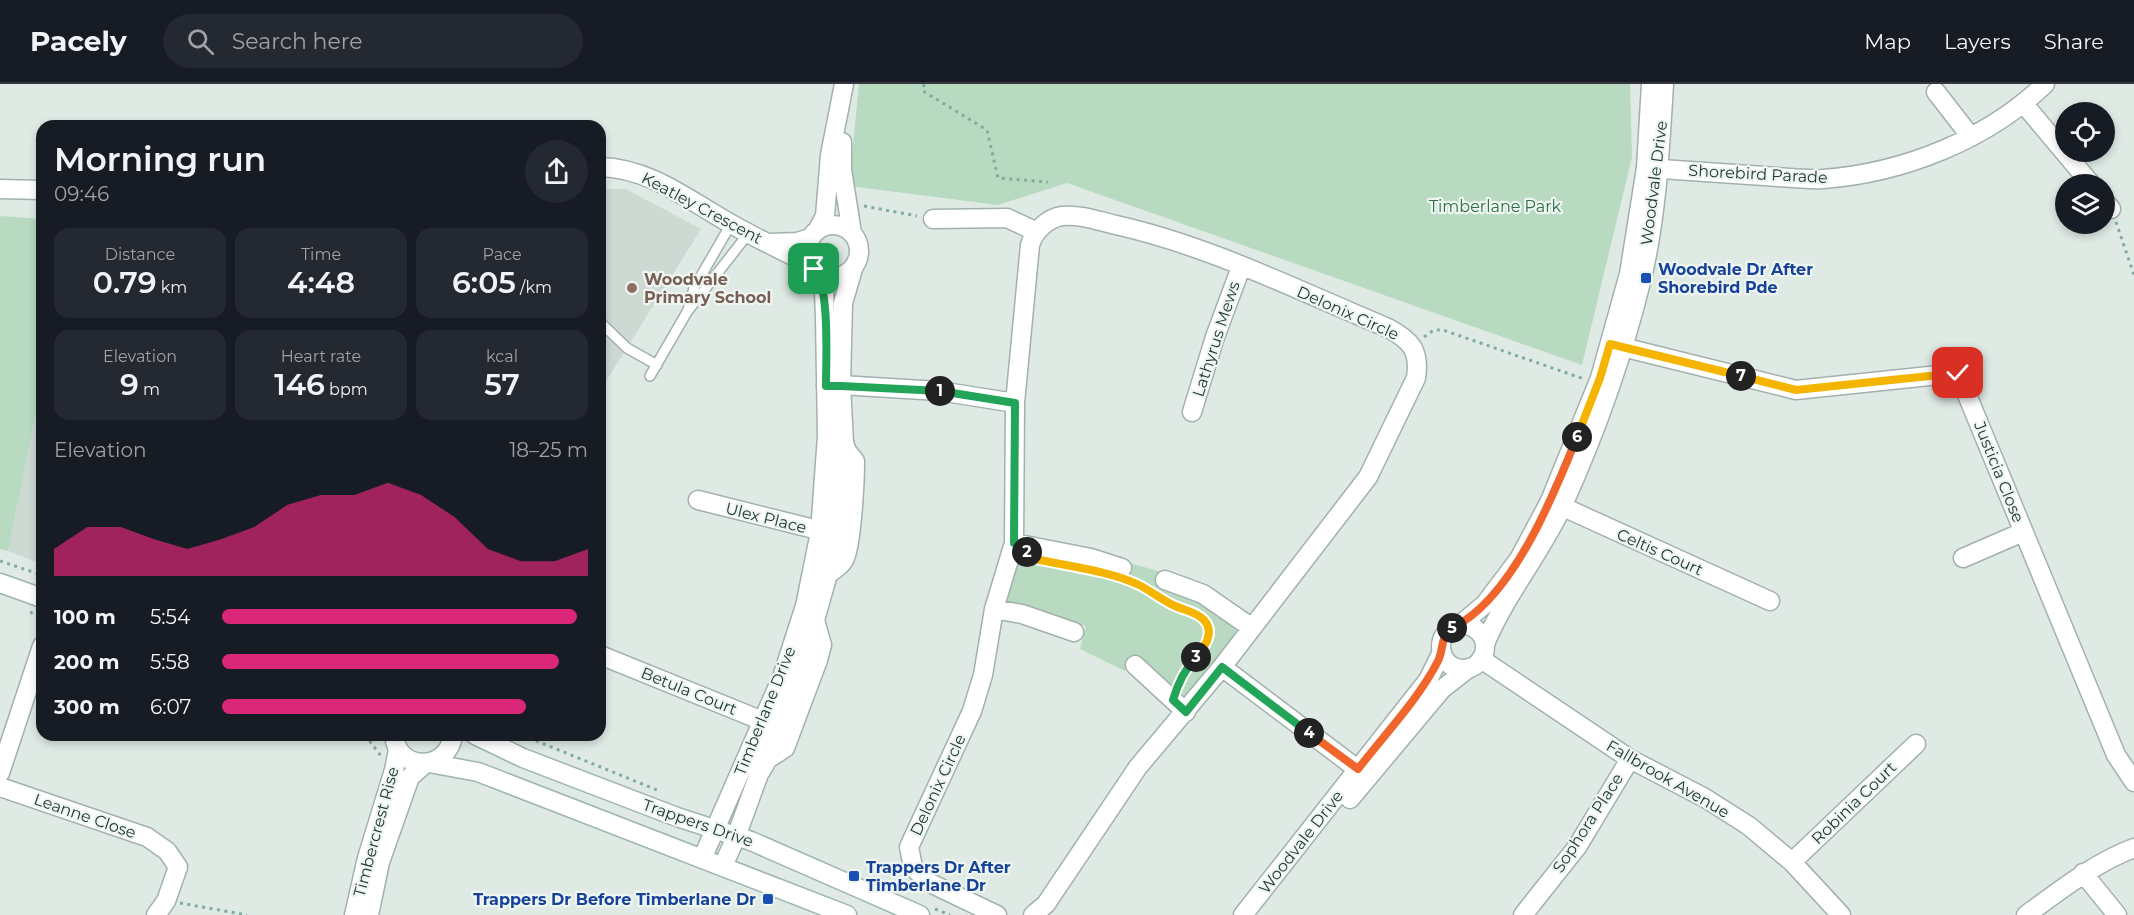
<!DOCTYPE html>
<html lang="en">
<head>
<meta charset="utf-8">
<style>
  :root { --surface:#171b24; --page:#242831; --text:#f1f3f6; --muted:#9ea1a6; --line:#363941; --accent:#db2777 }
  body { margin:0; font-family:Montserrat,sans-serif; background:var(--page); color:var(--text); height:100vh; display:flex; flex-direction:column; font-size:22px; white-space:nowrap }
  * { box-sizing:border-box; margin:0 }
  p { font-size:20px; color:var(--muted) }
  .icon { flex:none; width:33px; height:33px; fill:none; stroke:currentColor; stroke-width:2; stroke-linecap:round; stroke-linejoin:round }
  .map { position:relative; flex:1; overflow:hidden }
  .details { position:absolute; left:36px; top:36px; width:570px; height:621px; display:flex; flex-direction:column; background:var(--surface); border-radius:18px; box-shadow:0 3px 9px #0003 }
  .details>* { flex:none }
  .fabs { position:absolute; left:2055px; top:18px; display:grid; gap:12px }
  .fabs a { display:grid; place-items:center; width:60px; height:60px; border-radius:50%; background:var(--surface); box-shadow:0 3px 9px #0003; font-size:30px }
  .pin { position:absolute; display:grid; place-items:center; width:51px; height:51px; color:#fff; margin:-26px; border-radius:12px; box-shadow:0 3px 9px #0006 }
  .km { position:absolute; width:30px; height:30px; margin:-15px; border-radius:50%; background:#222; color:#fff; font-size:16px; line-height:30px; text-align:center }
  .round { display:grid; place-items:center; flex:none; width:63px; height:63px; border-radius:32px; background:var(--page) }
  .head { display:flex; align-items:center; justify-content:space-between; height:102px; padding:0 18px }
  h1 { font-size:33px; font-weight:600; line-height:45px }
  .stats { display:grid; grid-template-columns:repeat(3,1fr); gap:9px; height:102px; padding:6px 18px }
  .stats div { display:grid; align-content:center; border-radius:15px; background:var(--page); text-align:center }
  .stats b { font-size:30px; font-weight:600 }
  .stats small { font-size:16px; font-weight:400 }
  .stats p { font-size:16px }
  .chart { height:168px; padding:12px 18px }
  .chart p { display:flex; justify-content:space-between }
  .chart svg { width:100%; height:108px; margin-top:6px; fill:var(--accent); opacity:.7 }
  ul { padding:0 18px; list-style:none; font-size:20px }
  li { display:grid; grid-template-columns:96px 72px 1fr; align-items:center; height:45px }
  li i { height:15px; border-radius:8px; background:var(--accent) }
  header { display:flex; align-items:center; gap:36px; box-sizing:border-box; height:84px; padding:0 30px; background:var(--surface); border-bottom:2px solid var(--line) }
  header strong { font-size:28px }
  nav { display:flex; gap:33px; margin-inline-start:auto; font-size:21px }
  .search { width:420px; height:54px; background:var(--page); display:flex; align-items:center; gap:15px; box-sizing:border-box; padding:0 21px; border-radius:33px; color:var(--muted); font-size:22px }
  .map>svg:first-child { display:block }
  .built { fill:#cdd9d3 }
  .green { fill:#b8dac1 }
  .lines { fill:none; stroke-linecap:round; stroke-linejoin:round }
  .service-casing { stroke:#a2b1ac; stroke-width:12 }
  .minor-casing { stroke:#a2b1ac; stroke-width:21 }
  .tertiary-casing { stroke:#a2b1ac; stroke-width:21 }
  .secondary-casing { stroke:#9eb5ac; stroke-width:21 }
  .path { stroke:#80ac9e; stroke-width:3; stroke-dasharray:3 4.5; stroke-linecap:butt }
  .service { stroke:#fff; stroke-width:9 }
  .minor { stroke:#fff; stroke-width:18 }
  .tertiary { stroke:#fff; stroke-width:18 }
  .secondary { stroke:#fff; stroke-width:18 }
  .split-1-casing { stroke:#fff; stroke-width:12 }
  .split-2-casing { stroke:#fff; stroke-width:12 }
  .split-3-casing { stroke:#fff; stroke-width:12 }
  .split-4-casing { stroke:#fff; stroke-width:12 }
  .split-5-casing { stroke:#fff; stroke-width:12 }
  .split-6-casing { stroke:#fff; stroke-width:12 }
  .split-7-casing { stroke:#fff; stroke-width:12 }
  .split-8-casing { stroke:#fff; stroke-width:12 }
  .split-1 { stroke:#22a559; stroke-width:8 }
  .split-2 { stroke:#22a559; stroke-width:8 }
  .split-3 { stroke:#f5b400; stroke-width:8 }
  .split-4 { stroke:#22a559; stroke-width:8 }
  .split-5 { stroke:#f0652b; stroke-width:8 }
  .split-6 { stroke:#f0652b; stroke-width:8 }
  .split-7 { stroke:#f5b400; stroke-width:8 }
  .split-8 { stroke:#f5b400; stroke-width:8 }
  .transit-dot { fill:#1a4fb4; stroke:#eff6f2; stroke-width:2 }
  .education-dot { fill:#8d6e63; stroke:#eff6f2; stroke-width:2 }
  .labels { text-anchor:middle; dominant-baseline:central; stroke-width:4.5; stroke-linejoin:round; paint-order:stroke }
  .street-label { font-size:16px; fill:#203932; stroke:#eff6f2 }
  .park-label { font-size:16px; fill:#2c6e45; stroke:#eff6f2 }
  .transit-label { font-size:16px; font-weight:bold; fill:#164399; stroke:#eff6f2; text-anchor:start }
  .education-label { font-size:16px; font-weight:bold; fill:#785e54; stroke:#eff6f2; text-anchor:start }
</style>
</head>
<body>
<header>
<strong>Pacely</strong>
<div class="search"><svg class="icon" aria-label="search" viewBox="0 0 24 24"><circle cx="10" cy="10" r="6"/><path d="M15 15l6 6"/></svg>Search here</div>
<nav><a>Map</a><a>Layers</a><a>Share</a></nav>
</header>
<div class="map">
<svg width="2134" height="831" viewBox="0 0 2134 831">
  <rect width="100%" height="100%" fill="#dfeae5"/>
  <path class="built" d="M600 105H626L701 145 600 307Z
    M42 300V480L8 467Z"/>
  <path class="green" d="M859 0H1630L1632 73 1582 281 1067 99 998 121 849 102Z
    M0 132 42 135V300L8 467 0 465Z
    M1024 471 1077 476 1125 492 1130 479 1165 489 1197 516 1233 540 1236 545 1235 551 1192 607 1187 611 1181 610 1136 575 1125 587 1080 565 1086 542 1006 519 1004 514 1018 474Z"/>
  <g class="lines">
    <defs>
      <path id="service" d="M688 226 694 204 731 140
        M602 240 627 264 657 281
        M650 292 687 228 748 150"/>
      <path id="minor" d="M1936 8 1971 53
        M2023 19 2091 100
        M600 83C651 84 691 118 733 141 758 155 785 168 811 181
        M1646 84C1685 87 1725 89 1764 92 1783 93 1804 96 1823 95 1903 89 1987 56 2045 0
        M0 105 42 106
        M2104 117 2111 125
        M933 135 1007 134 1037 148
        M770 159 797 158 811 154
        M1610 260 1796 306 1958 289 2116 671 2134 698
        M826 302 841 301 939 307 1015 319
        M1192 328 1215 253 1241 183
        M698 416 834 450
        M1550 417 1770 517
        M1014 459 1091 474 1122 484
        M1963 474 2023 448
        M828 490C834 486 842 481 845 474 852 456 855 398 855 377L847 367 844 359
        M1165 496 1203 510 1252 544
        M994 525 1022 530 1074 548
        M600 571 775 642
        M1481 575 1630 675 1705 714 1749 742 1792 778 1841 831
        M1135 581 1186 628
        M1222 583 1368 693
        M761 687 768 675 785 664 818 576 822 561 815 536
        M0 689 42 562
        M0 703 147 753 167 767 178 783 166 817 156 831
        M1792 778 1916 660
        M2083 789 2117 831
        M997 831 928 798 913 783 909 763 972 627 983 591 994 525 1014 459 1015 319 1030 161C1034 147 1048 134 1062 132 1080 130 1099 137 1116 141 1210 162 1299 207 1388 244 1412 257 1420 267 1416 294L1368 393 1222 583 1138 683 1046 820 1033 831
        M1523 831 1577 763 1630 675
        M2026 831C2061 806 2094 779 2134 764"/>
      <path id="tertiary" d="M842 58V86L852 149
        M807 167a26 26 0 1 1 52 0a26 26 0 1 1-52 0Z
        M817 147 825 132 830 71 844 0
        M1460 541 1485 520 1519 475 1550 417 1600 294 1629 190 1646 84 1651 0
        M1441 563a22 22 0 1 1 44 0a22 22 0 1 1-44 0Z
        M1485 560C1505 511 1541 469 1563 421 1596 348 1623 272 1642 194 1657 131 1660 65 1664 0
        M1350 715 1442 605 1469 584
        M702 775 782 593 805 522 820 448 827 352 825 234 824 207 818 188
        M723 782 736 753 815 536 828 490 834 450 844 359 841 301 843 219 853 185
        M354 831 367 774 394 686 398 666
        M369 831 380 778 410 693 426 679
        M1243 831 1428 596 1442 568"/>
      <path id="secondary" d="M0 499 42 514
        M394 651C397 688 448 688 453 651
        M475 651 523 674 677 733 751 757 920 831
        M429 679 478 688 847 831"/>
    </defs>
    <use href="#service" class="service-casing"/>
    <use href="#minor" class="minor-casing"/>
    <use href="#tertiary" class="tertiary-casing"/>
    <use href="#secondary" class="secondary-casing"/>
    <path class="path" d="M924 0 923 7 987 46 998 94 1048 98
      M864 122 917 132
      M2116 138 2134 191
      M864 158 865 173
      M1424 253 1434 246H1443L1584 295
      M0 477 42 491
      M1130 497 1137 499C1149 506 1161 515 1173 521 1183 526 1196 528 1203 535 1210 543 1209 553 1205 562 1197 576 1183 584 1178 600
      M30 528 42 534
      M365 651 381 672
      M522 651 657 706
      M180 819 247 831
      M935 825 950 831"/>
    <use href="#service" class="service"/>
    <use href="#minor" class="minor"/>
    <use href="#tertiary" class="tertiary"/>
    <use href="#secondary" class="secondary"/>
  </g>
  <g class="lines">
    <defs>
      <path id="split-1" d="M814 185C830 200 826 278 826 302H841L940 307"/>
      <path id="split-2" d="M940 307 1015 319 1014 459 1023 460 1027 468"/>
      <path id="split-3" d="M1027 468 1035 475C1066 482 1111 487 1139 501 1151 507 1162 516 1175 522 1184 526 1197 528 1204 536 1215 548 1205 563 1196 573"/>
      <path id="split-4" d="M1196 573C1184 586 1178 599 1173 616L1186 628 1222 583 1309 649"/>
      <path id="split-5" d="M1309 649 1358 685C1385 650 1418 616 1438 577 1444 565 1440 553 1452 544"/>
      <path id="split-6" d="M1452 544C1512 515 1553 413 1577 353"/>
      <path id="split-7" d="M1577 353 1600 294 1610 260 1741 292"/>
      <path id="split-8" d="M1741 292 1796 306 1958 289"/>
    </defs>
    <use href="#split-1" class="split-1-casing"/>
    <use href="#split-2" class="split-2-casing"/>
    <use href="#split-3" class="split-3-casing"/>
    <use href="#split-4" class="split-4-casing"/>
    <use href="#split-5" class="split-5-casing"/>
    <use href="#split-6" class="split-6-casing"/>
    <use href="#split-7" class="split-7-casing"/>
    <use href="#split-8" class="split-8-casing"/>
    <use href="#split-1" class="split-1"/>
    <use href="#split-2" class="split-2"/>
    <use href="#split-3" class="split-3"/>
    <use href="#split-4" class="split-4"/>
    <use href="#split-5" class="split-5"/>
    <use href="#split-6" class="split-6"/>
    <use href="#split-7" class="split-7"/>
    <use href="#split-8" class="split-8"/>
  </g>
  <g class="transit-dot">
    <rect x="1640" y="188" width="12" height="12" rx="3"/>
    <rect x="848" y="786" width="12" height="12" rx="3"/>
    <rect x="762" y="809" width="12" height="12" rx="3"/>
  </g>
  <circle class="education-dot" cx="632" cy="204" r="6"/>
  <g class="labels">
    <g class="street-label">
      <text transform="translate(1758 90) rotate(3)">Shorebird Parade</text>
      <text transform="translate(1654 99) rotate(-83)">Woodvale Drive</text>
      <text transform="translate(702 124) rotate(28)">Keatley Crescent</text>
      <text transform="translate(1348 229) rotate(24)">Delonix Circle</text>
      <text transform="translate(1216 255) rotate(-72)">Lathyrus Mews</text>
      <text transform="translate(1999 388) rotate(68)">Justicia Close</text>
      <text transform="translate(766 434) rotate(14)">Ulex Place</text>
      <text transform="translate(1660 468) rotate(24)">Celtis Court</text>
      <text transform="translate(689 607) rotate(22)">Betula Court</text>
      <text transform="translate(765 627) rotate(-68)">Timberlane Drive</text>
      <text transform="translate(1668 695) rotate(30)">Fallbrook Avenue</text>
      <text transform="translate(938 701) rotate(-65)">Delonix Circle</text>
      <text transform="translate(1854 719) rotate(-44)">Robinia Court</text>
      <text transform="translate(85 732) rotate(19)">Leanne Close</text>
      <text transform="translate(698 739) rotate(19)">Trappers Drive</text>
      <text transform="translate(1588 739) rotate(-57)">Sophora Place</text>
      <text transform="translate(376 748) rotate(-75)">Timbercrest Rise</text>
      <text transform="translate(1301 758) rotate(-52)">Woodvale Drive</text>
    </g>
    <g class="park-label">
      <text x="1495" y="122">Timberlane Park</text>
    </g>
    <g class="transit-label">
      <text x="1658" y="185">Woodvale Dr After<tspan x="1658" dy="18">Shorebird Pde</tspan></text>
      <text x="866" y="783">Trappers Dr After<tspan x="866" dy="18">Timberlane Dr</tspan></text>
      <text x="756" y="815" text-anchor="end">Trappers Dr Before Timberlane Dr</text>
    </g>
    <g class="education-label">
      <text x="644" y="195">Woodvale<tspan x="644" dy="18">Primary School</tspan></text>
    </g>
  </g>
</svg>
<div class="fabs">
<a><svg class="icon" aria-label="locate" viewBox="0 0 24 24"><circle cx="12" cy="12" r="6"/><path d="M12 2v4M12 18v4M2 12h4M18 12h4"/></svg></a>
<a><svg class="icon" aria-label="layers" viewBox="0 0 24 24"><path d="M12 4l9 5-9 5-9-5zM3 14l9 5 9-5"/></svg></a>
</div>
<div class="pin" style="left:814px;top:185px;background:#1e9e55"><svg class="icon" aria-label="arrive" viewBox="0 0 24 24"><path d="M6 21V4h12l-3 4 3 4H6"/></svg></div>
<div class="pin" style="left:1958px;top:289px;background:#d93025"><svg class="icon" aria-label="check" viewBox="0 0 24 24"><path d="M5 12l5 5 9-10"/></svg></div>
<b class="km" style="left:940px;top:307px">1</b>
<b class="km" style="left:1027px;top:468px">2</b>
<b class="km" style="left:1196px;top:573px">3</b>
<b class="km" style="left:1309px;top:649px">4</b>
<b class="km" style="left:1452px;top:544px">5</b>
<b class="km" style="left:1577px;top:353px">6</b>
<b class="km" style="left:1741px;top:292px">7</b>
<section class="details">
<div class="head"><div><h1>Morning run</h1><p>09:46</p></div><a class="round"><svg class="icon" aria-label="share" viewBox="0 0 24 24"><path d="M12 15V3M7 8l5-5 5 5M5 13v7h14v-7"/></svg></a></div>
<div class="stats">
<div><p>Distance</p><b>0.79<small> km</small></b></div>
<div><p>Time</p><b>4:48</b></div>
<div><p>Pace</p><b>6:05<small> /km</small></b></div>
</div>
<div class="stats">
<div><p>Elevation</p><b>9<small> m</small></b></div>
<div><p>Heart rate</p><b>146<small> bpm</small></b></div>
<div><p>kcal</p><b>57</b></div>
</div>
<div class="chart"><p><span>Elevation</span>18–25 m</p>
<svg viewBox="0 0 160 44" preserveAspectRatio="none"><path d="M0 44V33L10 24L20 24L30 29L40 33L50 29L60 24L70 15L80 11L90 11L100 6L110 11L120 20L130 33L140 38L150 38L160 33V44z"/></svg>
</div>
<ul>
<li><b>100 m</b>5:54<i style="width:97%"></i></li>
<li><b>200 m</b>5:58<i style="width:92%"></i></li>
<li><b>300 m</b>6:07<i style="width:83%"></i></li>
</ul>
</section>
</div>
</body>
</html>
